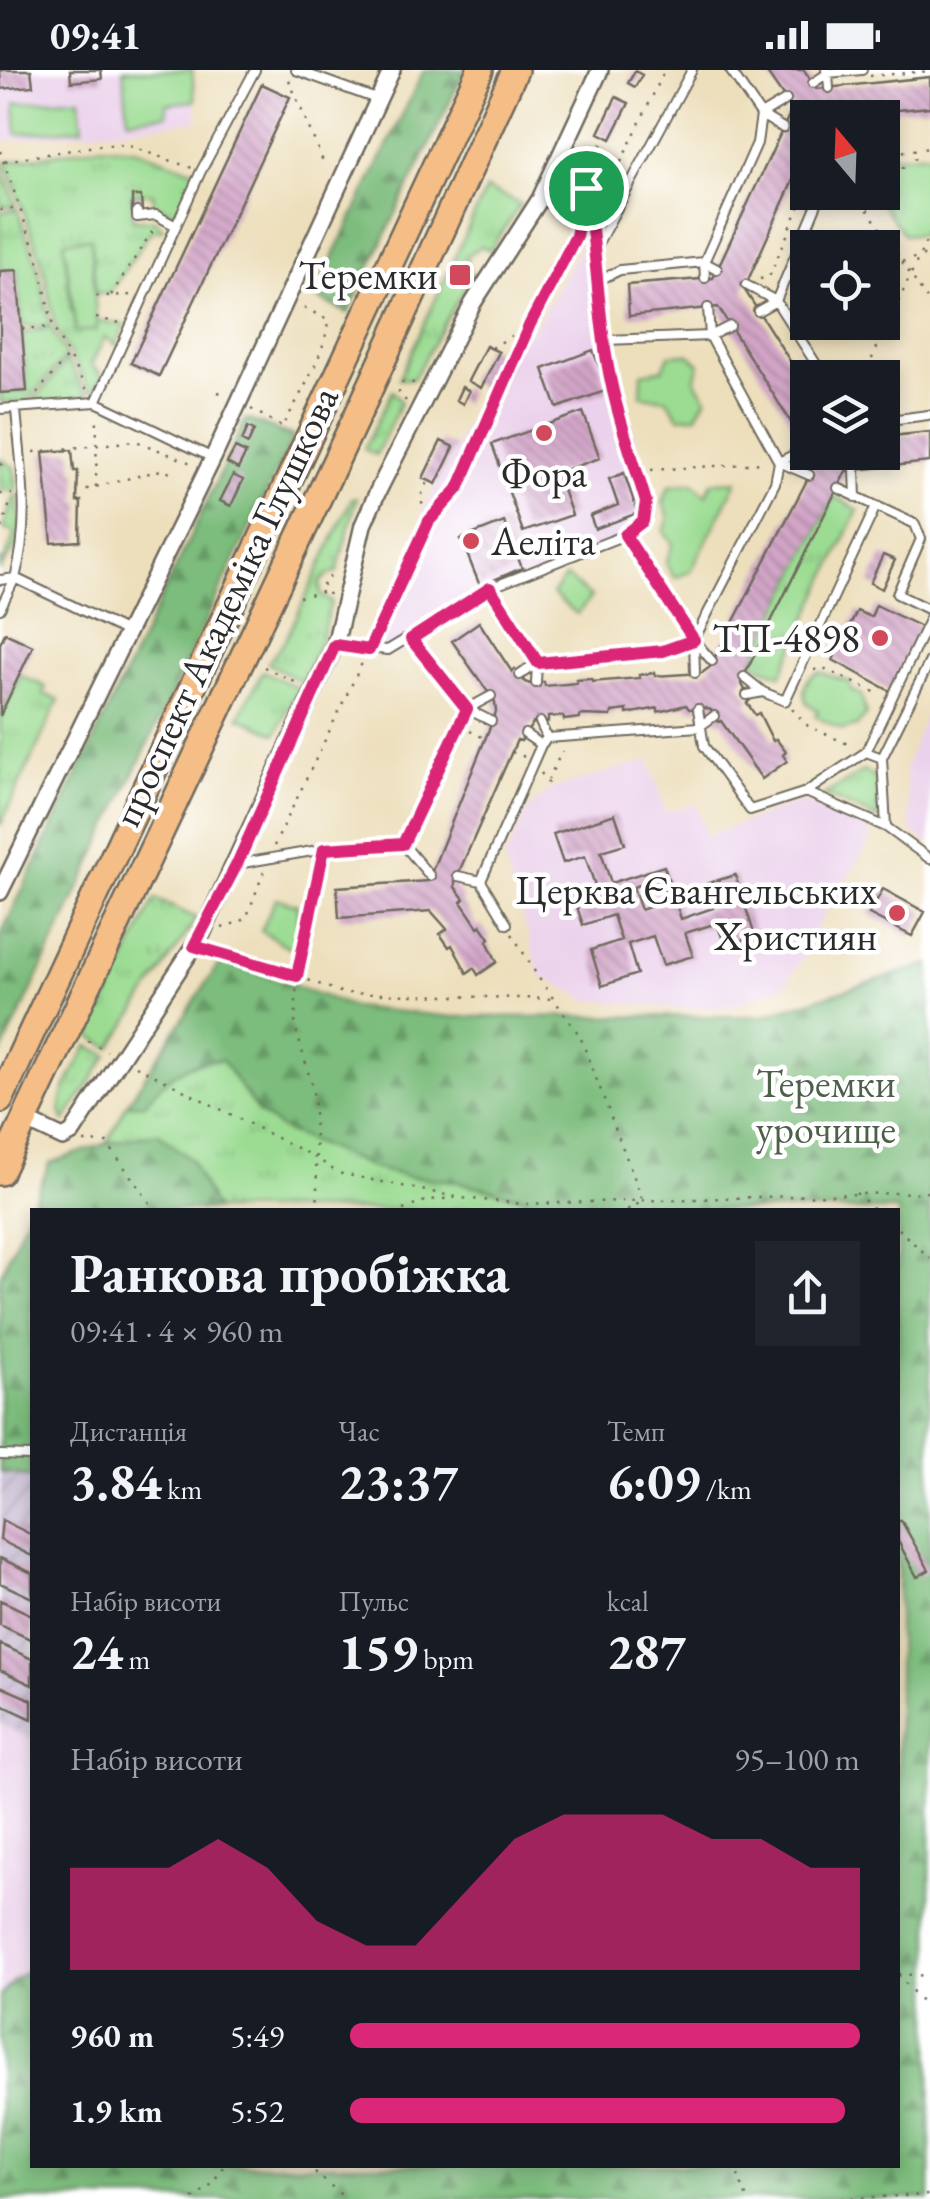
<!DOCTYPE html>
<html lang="uk">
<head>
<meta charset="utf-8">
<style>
  :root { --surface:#171b24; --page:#20242c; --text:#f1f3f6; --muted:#9ea1a6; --accent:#db2777 }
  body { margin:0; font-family:"EB Garamond",serif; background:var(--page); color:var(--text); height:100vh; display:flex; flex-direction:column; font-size:38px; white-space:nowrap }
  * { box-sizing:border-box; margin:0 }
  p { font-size:32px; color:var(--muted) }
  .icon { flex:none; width:55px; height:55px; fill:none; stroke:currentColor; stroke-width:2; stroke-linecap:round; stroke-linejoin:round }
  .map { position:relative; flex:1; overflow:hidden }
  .drawer { position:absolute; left:30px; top:1138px; width:870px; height:960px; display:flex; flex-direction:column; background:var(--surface); border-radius:0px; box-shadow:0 5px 15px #0003 }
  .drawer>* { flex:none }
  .needle { width:65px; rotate:341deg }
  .controls { position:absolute; left:790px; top:30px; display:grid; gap:20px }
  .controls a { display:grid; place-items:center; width:110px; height:110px; border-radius:0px; background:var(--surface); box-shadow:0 5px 15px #0003; font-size:50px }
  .pin { position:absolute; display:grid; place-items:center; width:85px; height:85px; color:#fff; margin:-42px; border:5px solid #fff; border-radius:50%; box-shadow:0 2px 10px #0007 }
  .round { display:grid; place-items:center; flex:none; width:105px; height:105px; border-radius:0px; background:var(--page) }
  .overview { display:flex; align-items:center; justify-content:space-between; height:170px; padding:0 40px }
  h1 { font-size:55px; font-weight:700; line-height:75px }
  .stats { display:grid; grid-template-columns:repeat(3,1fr); gap:15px; height:170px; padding:10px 40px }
  .stats div { display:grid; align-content:center }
  .stats b { font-size:50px; font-weight:700 }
  .stats small { font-size:28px; font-weight:400 }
  .stats p { font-size:28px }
  .chart { height:280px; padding:20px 40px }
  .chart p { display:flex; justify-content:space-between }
  .chart svg { width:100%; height:180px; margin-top:10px; fill:var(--accent); opacity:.7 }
  ul { padding:0 40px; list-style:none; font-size:32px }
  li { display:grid; grid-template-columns:160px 120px 1fr; align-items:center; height:75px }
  li i { height:25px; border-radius:12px; background:var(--accent) }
  .status { display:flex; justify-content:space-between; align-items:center; height:70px; padding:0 50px; background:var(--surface); direction:ltr }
  .status svg { height:28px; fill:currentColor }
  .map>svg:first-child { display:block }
  .built { fill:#ebd1eb }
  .industrial { fill:url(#industrial-furrows) }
  .grass { fill:url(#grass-tufts); stroke:#63845e; stroke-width:2.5 }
  .forest { fill:url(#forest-firs); stroke:#547454; stroke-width:2.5 }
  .park { fill:#9bdc92; stroke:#63845e; stroke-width:2.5 }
  .building { fill:url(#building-back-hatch); fill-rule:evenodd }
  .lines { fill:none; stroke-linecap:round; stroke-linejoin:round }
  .service-casing { stroke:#6f6a5e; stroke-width:12 }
  .minor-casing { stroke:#6f6a5e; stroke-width:20 }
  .trunk-casing { stroke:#6f6a5e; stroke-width:30 }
  .path { stroke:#6f6a5e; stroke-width:2.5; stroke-dasharray:2.5 8; stroke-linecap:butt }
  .service { stroke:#fff; stroke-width:8 }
  .minor { stroke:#fff; stroke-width:15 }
  .trunk { stroke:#f6be87; stroke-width:25 }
  .route-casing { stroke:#fff; stroke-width:20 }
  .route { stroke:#db2777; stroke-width:12 }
  .poi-dot { fill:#d1495b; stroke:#fff; stroke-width:4 }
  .labels { text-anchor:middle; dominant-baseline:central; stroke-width:9; stroke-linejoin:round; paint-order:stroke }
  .poi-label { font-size:40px; fill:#2b2b2b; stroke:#fff; text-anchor:end }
  .street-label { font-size:40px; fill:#2b2b2b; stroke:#fff }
  .park-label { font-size:40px; fill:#4d604a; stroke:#fff }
</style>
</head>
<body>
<div class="status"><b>09:41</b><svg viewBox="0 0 49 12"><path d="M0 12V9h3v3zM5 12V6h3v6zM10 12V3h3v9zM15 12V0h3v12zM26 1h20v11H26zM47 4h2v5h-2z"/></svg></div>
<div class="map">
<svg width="930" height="2129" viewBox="0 0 930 2129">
  <defs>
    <pattern id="industrial-furrows" width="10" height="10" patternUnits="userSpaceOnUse" patternTransform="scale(2.5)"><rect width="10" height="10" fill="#cbbfd5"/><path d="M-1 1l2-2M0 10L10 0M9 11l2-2" fill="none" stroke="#aea4b7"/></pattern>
    <pattern id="grass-tufts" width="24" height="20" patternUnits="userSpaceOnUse" patternTransform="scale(2.5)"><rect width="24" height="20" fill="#9bdc92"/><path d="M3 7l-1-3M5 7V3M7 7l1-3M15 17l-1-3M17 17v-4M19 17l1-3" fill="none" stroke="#86bd7e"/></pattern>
    <pattern id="forest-firs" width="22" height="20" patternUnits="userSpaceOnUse" patternTransform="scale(2.5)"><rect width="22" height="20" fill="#7cbc7c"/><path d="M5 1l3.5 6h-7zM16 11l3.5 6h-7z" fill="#696"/></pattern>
    <pattern id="building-back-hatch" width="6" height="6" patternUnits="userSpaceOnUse" patternTransform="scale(2.5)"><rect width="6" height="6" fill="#d3a5c8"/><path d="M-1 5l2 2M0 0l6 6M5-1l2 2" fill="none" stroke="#ab87a3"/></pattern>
  </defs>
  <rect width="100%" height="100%" fill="#fff"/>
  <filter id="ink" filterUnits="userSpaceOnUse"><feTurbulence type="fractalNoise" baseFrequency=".01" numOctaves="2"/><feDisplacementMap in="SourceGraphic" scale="20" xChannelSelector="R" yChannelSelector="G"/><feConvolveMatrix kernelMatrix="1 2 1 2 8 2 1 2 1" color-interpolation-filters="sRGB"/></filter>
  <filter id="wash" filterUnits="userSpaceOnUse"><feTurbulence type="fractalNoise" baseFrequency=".0048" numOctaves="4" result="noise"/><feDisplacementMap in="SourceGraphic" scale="40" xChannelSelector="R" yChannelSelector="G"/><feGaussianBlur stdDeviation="2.25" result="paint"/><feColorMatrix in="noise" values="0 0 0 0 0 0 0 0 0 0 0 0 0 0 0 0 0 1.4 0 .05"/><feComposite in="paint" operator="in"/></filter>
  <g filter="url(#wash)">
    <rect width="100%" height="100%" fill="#eddfbc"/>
    <path class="built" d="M0 0H192L197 51 0 71Z
      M582 174 652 432 643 460 499 521 398 584H375L429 462 421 443 505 280 536 255Z
      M930 633V775L911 761 905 697Z
      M649 690 666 742 697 734 706 766 803 731 865 757 871 770 817 857 820 863 784 916 727 937 674 938 588 930 541 906 504 790 527 740 552 719Z
      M0 1654 32 1669V1898L14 1910 0 1927Z"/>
    <path class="industrial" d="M0 1402 32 1407V1669L0 1654Z"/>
    <path class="grass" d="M101 76 135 79 198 102 175 144 154 137 153 123 132 124 133 150H155L163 159 150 162 110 223 96 224 91 169 64 171 71 240 96 260V250L125 255 116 275 105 267 91 295 103 306 91 323 55 256 43 195 6 92Z
      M0 89 16 136H0Z
      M486 119 521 134 490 180 481 176 467 186V196L472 204 413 309H399Z
      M17 139 38 197 50 256H22L17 200 0 201V142Z
      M51 258 66 286 26 332H0V323L27 321 22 263Z
      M67 290 87 326 66 332H33Z
      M392 321 401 332 376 385 364 379Z
      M0 389 14 397 18 420 0 421Z
      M15 425H18L20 471 0 500V490L4 491 15 464 3 458Z
      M834 426 858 440 781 605 752 593Z
      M352 428H357L337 502 327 505 320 512 321 525 331 532 321 569 301 612 268 593 287 567Z
      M263 601 298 618 276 664 239 647Z
      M20 605 46 617 43 624 59 630 0 756V648Z
      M864 701 876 708 880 750 824 725Z
      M155 829 197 848 111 978 90 966Z
      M88 976 108 985 65 1051C51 1030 78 996 88 976Z
      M199 990H222L258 1042 376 1099 410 1107 450 1110 527 1128 534 1140H215L191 1090 158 1063 107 1073 127 1034H145L160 1012Z"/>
    <path class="forest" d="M424 0H465L348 243 314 227Z
      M246 349 293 366 0 987V867Z
      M222 889 353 937 453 947 761 946 930 894V2129H0V1927L14 1910 32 1898V2095H898V1140H534L526 1128 450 1110 410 1107 376 1099 281 1059 258 1042 222 990C188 990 165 1006 145 1034H127Z
      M158 1063 191 1090 215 1140H32V1407L0 1402V1206L50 1093 107 1073Z"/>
    <path class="park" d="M123 0H192L195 31 166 34 167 45 128 49Z
      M80 28 83 58 17 64 15 33Z
      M930 83V151L925 164 904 165 881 134 888 117H883V87Z
      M91 168 97 260 76 262 64 171Z
      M688 284 700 294 695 310 707 328 696 346 679 347 667 329 641 326 642 303 663 299 669 285Z
      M737 411 691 501 675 508 666 493 673 474 664 462 669 447 663 433 669 416 693 413 706 425 712 412Z
      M566 507 591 527 577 544 552 524Z
      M819 602 850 612 851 620 861 625 866 644 857 656 842 660 815 646 818 641 807 633C800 621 806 607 819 602Z
      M276 828 297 835 299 883 261 861Z"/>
    <g id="blocks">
      <path class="building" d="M0 0H31L33 16 1 19Z
        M70 0H101L102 9 71 12Z
        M765 0H804L817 19 930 7V37L808 48V77L744 219 808 319V379L718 237 629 246 627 215 713 208 792 39Z
        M635 1 642 5 635 17 628 13Z
        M262 14 290 27 159 306 131 293Z
        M616 27 629 33 611 69 599 63Z
        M132 126H141L142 142H132Z
        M17 200 27 321 0 323V201Z
        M486 276 499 282 481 318 468 311Z
        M593 280 608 320 557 338 543 299Z
        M462 317 469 321 463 334 456 330Z
        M583 342 600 388 557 403 572 445 523 462 492 374Z
        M248 357 254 360 248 374 242 371Z
        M930 362V392L846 401 741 612 750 630 747 633 755 645 759 643 773 671 776 669 786 682 783 685 787 691 762 709 721 651 718 652 711 640 705 638 689 639 686 635 658 642V638L627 644V640L612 642 611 646 580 645V648L564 650 563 646 548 647V652L533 653 521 671 517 670 455 811V817L464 829 461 832 478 857 481 855 490 868 487 871 497 892 478 905 474 898 467 903 452 875 449 877 440 864 447 859 431 841 339 848 337 817 428 811 438 786 496 642 495 632 452 571 479 552 512 602 515 599 525 612 530 614 544 612 545 616 577 613 576 610 592 609V612L640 608 639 605 654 603 655 606 702 603 710 597 806 412 815 390 810 382H882V367Z
        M441 371 454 377 436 414 423 408Z
        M235 378 246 383 238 399 227 393Z
        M72 380 74 401H78L77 432 81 431 80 471 52 473 43 382Z
        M624 403 638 443 595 459 590 446 618 435 609 409Z
        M233 405 243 410 231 436 220 431Z
        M504 452 522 498 480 516 461 469Z
        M883 485 895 490 882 519 870 513Z
        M876 535 921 557 890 621 833 590 857 541 871 547Z
        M5 563 33 576 0 646V574Z
        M615 744 625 774 601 781 611 813 664 796 681 849 713 838 705 814 735 805 755 866 725 876 717 853 685 863 693 886 663 895 653 866 628 874 637 904 602 916 591 880 621 870 613 845 583 855 573 825 596 818 585 786 563 793 553 764ZM659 808 667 831 641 840 633 817Z
        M883 819 925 842 912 866 869 844Z
        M2 1450 32 1465V1486L0 1470Z
        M901 1450 929 1500 917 1507 898 1471V1452Z
        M0 1488 32 1503V1528L0 1513Z
        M0 1530 32 1545V1570L0 1555Z
        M0 1574 32 1589V1615L0 1600Z
        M0 1616 32 1630V1649L0 1634Z"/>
    </g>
  </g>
  <g filter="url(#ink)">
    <use href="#blocks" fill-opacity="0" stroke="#6f6a5e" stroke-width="2.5"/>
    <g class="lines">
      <defs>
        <path id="service" d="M296 0 379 30
          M826 0 828 3 862 0
          M813 13 828 3 829 18
          M783 58 761 45 786 30
          M552 103 586 119 597 175
          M822 122 776 231 825 308
          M137 142V147L156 145 176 156
          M705 208 704 192 717 199
          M597 211 620 200 704 192 757 73 761 45 730 0
          M746 215 776 231
          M708 238 710 266 730 256
          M758 241 776 231
          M606 270 710 266 779 392 775 413 694 570 695 603
          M96 332 201 101 255 0
          M0 339 96 332 213 388
          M882 351 928 345
          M779 392 809 405
          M779 392 807 378
          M855 400 856 427
          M838 418 915 454 921 469 897 524 930 540
          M0 510 15 508C31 451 21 398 16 340
          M490 518 537 593 663 581 694 570 712 591
          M0 539 15 508 127 562
          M335 575 388 580 490 518 625 465 643 451 646 432 607 293 597 211V175L692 0
          M520 605 537 593
          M744 607 763 622 785 631 876 436
          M536 613 537 593
          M747 625 763 622
          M467 639 491 626
          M467 639 491 651
          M698 639 704 676 750 740 806 722 866 682 930 548
          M525 664 541 675
          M547 668 699 657 714 646
          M866 682 882 688 886 756
          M882 688 930 591
          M806 722 886 757 930 789
          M403 774 430 806
          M237 794 324 779 403 774 467 639 411 569
          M458 806 481 811
          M507 854 481 811 541 675 547 668 540 652
          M0 1385 32 1386"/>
        <path id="minor" d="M0 822 213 388 392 0
          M25 1050 63 1068 72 1063 202 864 335 575 363 455 378 421 473 233 540 129 600 0"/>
        <path id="trunk" d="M0 1030 480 0
          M0 1102 364 331 515 0"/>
      </defs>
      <use href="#service" class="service-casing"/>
      <use href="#minor" class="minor-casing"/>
      <use href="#trunk" class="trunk-casing"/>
      <path class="path" d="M870 6 930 1
        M289 10 325 96
        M841 46V48
        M0 81 40 196 53 257 88 322
        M882 84 930 78
        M914 88 919 91
        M5 91 101 75H126L192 98
        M892 92 897 89
        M903 99V91
        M591 106 604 66
        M596 111 620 94 665 0
        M856 122 930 234
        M0 140 18 138
        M882 198 930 183
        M760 209 769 207 808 117
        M795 214 808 212
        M111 225 151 163 160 160
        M96 226 133 225
        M96 248 120 253
        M22 259 51 257
        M492 278 530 254 576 166 579 152
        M863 308 930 163
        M218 322 227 325
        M37 323 67 287
        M406 331 399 323V317L403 312 416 313
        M251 339 283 357C299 324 326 286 328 249L299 236
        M34 382 136 371 191 393
        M0 395 8 390
        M651 400 763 393
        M96 417 97 347
        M76 422 161 400 171 403
        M0 424H12
        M430 450 458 419 530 254
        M2 458 11 430
        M632 475 685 556
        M329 525 323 514 325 509 337 504
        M299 527 322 522
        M374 568 429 451 420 428 429 410
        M264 597 297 613
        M814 600 825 599 881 625
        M792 639 808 656 852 676
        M470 661 484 668
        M512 682 525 687
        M541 703 552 719
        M548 710 562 681
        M274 776 364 589
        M222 858 246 849 264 801
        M512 864 538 907 580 966 643 1131 627 1140
        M208 880 297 906 343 923 555 929
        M88 971 107 981
        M136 996 318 1089 338 1103 461 1128 524 1134 930 1122
        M84 1072 107 1073 155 1140
        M856 1123 875 1140
        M318 1140 313 1019 295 956 297 906 321 792
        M403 1140 428 1130 455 1128
        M898 1159 930 1188
        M898 1904 930 1906
        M898 1905 930 1941
        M307 2095 346 2129
        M734 2095 747 2129
        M193 2129 212 2114 224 2095
        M820 2129 930 2125"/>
      <use href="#service" class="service"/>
      <use href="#minor" class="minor"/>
      <use href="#trunk" class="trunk"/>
    </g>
  </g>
  <g class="lines" filter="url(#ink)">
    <defs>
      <path id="route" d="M586 118C597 178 597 238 608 297 616 343 633 388 646 432L643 451 625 465 694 570 663 581 538 593 490 518 411 569 467 639 403 774 324 779 297 906 194 876 237 794 335 575 369 580 429 451 458 419 530 254 576 166Z"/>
    </defs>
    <use href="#route" class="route-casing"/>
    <use href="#route" class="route"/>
  </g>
  <g class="poi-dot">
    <rect x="448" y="193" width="24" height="24" rx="5"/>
    <circle cx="544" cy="363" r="10"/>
    <circle cx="471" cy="471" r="10"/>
    <circle cx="880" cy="568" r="10"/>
    <circle cx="897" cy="843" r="10"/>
  </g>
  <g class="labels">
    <g class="poi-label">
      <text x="438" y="205">Теремки</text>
      <text x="544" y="403" text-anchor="middle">Фора</text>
      <text x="491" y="471" text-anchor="start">Аеліта</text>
      <text x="860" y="568">ТП-4898</text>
      <text x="877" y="820">Церква Євангельських<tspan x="877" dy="46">Християн</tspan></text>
    </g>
    <g class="street-label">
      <text transform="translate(225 536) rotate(-65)">проспект Академіка Глушкова</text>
    </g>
    <g class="park-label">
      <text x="826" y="1013">Теремки<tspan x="826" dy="46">урочище</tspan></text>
    </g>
  </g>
</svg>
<div class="controls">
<a><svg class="needle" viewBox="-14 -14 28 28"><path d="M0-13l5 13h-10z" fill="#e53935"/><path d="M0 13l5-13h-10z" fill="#9ea1a6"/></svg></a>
<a><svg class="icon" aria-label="locate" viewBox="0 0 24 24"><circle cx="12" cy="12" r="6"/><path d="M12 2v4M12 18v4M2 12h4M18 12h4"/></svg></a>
<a><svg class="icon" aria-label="layers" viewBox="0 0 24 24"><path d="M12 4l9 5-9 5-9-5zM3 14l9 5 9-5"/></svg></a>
</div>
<div class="pin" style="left:586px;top:118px;background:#1e9e55"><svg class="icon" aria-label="arrive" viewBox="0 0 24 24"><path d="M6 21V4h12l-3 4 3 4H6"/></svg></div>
<section class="drawer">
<div class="overview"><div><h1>Ранкова пробіжка</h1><p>09:41 · 4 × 960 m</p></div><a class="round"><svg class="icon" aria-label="share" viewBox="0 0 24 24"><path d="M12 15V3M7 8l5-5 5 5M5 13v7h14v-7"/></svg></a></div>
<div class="stats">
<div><p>Дистанція</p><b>3.84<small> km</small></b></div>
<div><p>Час</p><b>23:37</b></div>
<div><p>Темп</p><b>6:09<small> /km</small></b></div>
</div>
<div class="stats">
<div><p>Набір висоти</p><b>24<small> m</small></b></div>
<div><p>Пульс</p><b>159<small> bpm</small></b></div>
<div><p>kcal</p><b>287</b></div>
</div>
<div class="chart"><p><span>Набір висоти</span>95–100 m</p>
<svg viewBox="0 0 160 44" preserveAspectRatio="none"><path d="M0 44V19L10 19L20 19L30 12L40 19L50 32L60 38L70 38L80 25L90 12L100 6L110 6L120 6L130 12L140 12L150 19L160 19V44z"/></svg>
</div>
<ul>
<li><b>960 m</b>5:49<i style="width:100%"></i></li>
<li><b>1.9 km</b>5:52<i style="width:97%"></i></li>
</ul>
</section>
</div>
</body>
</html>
